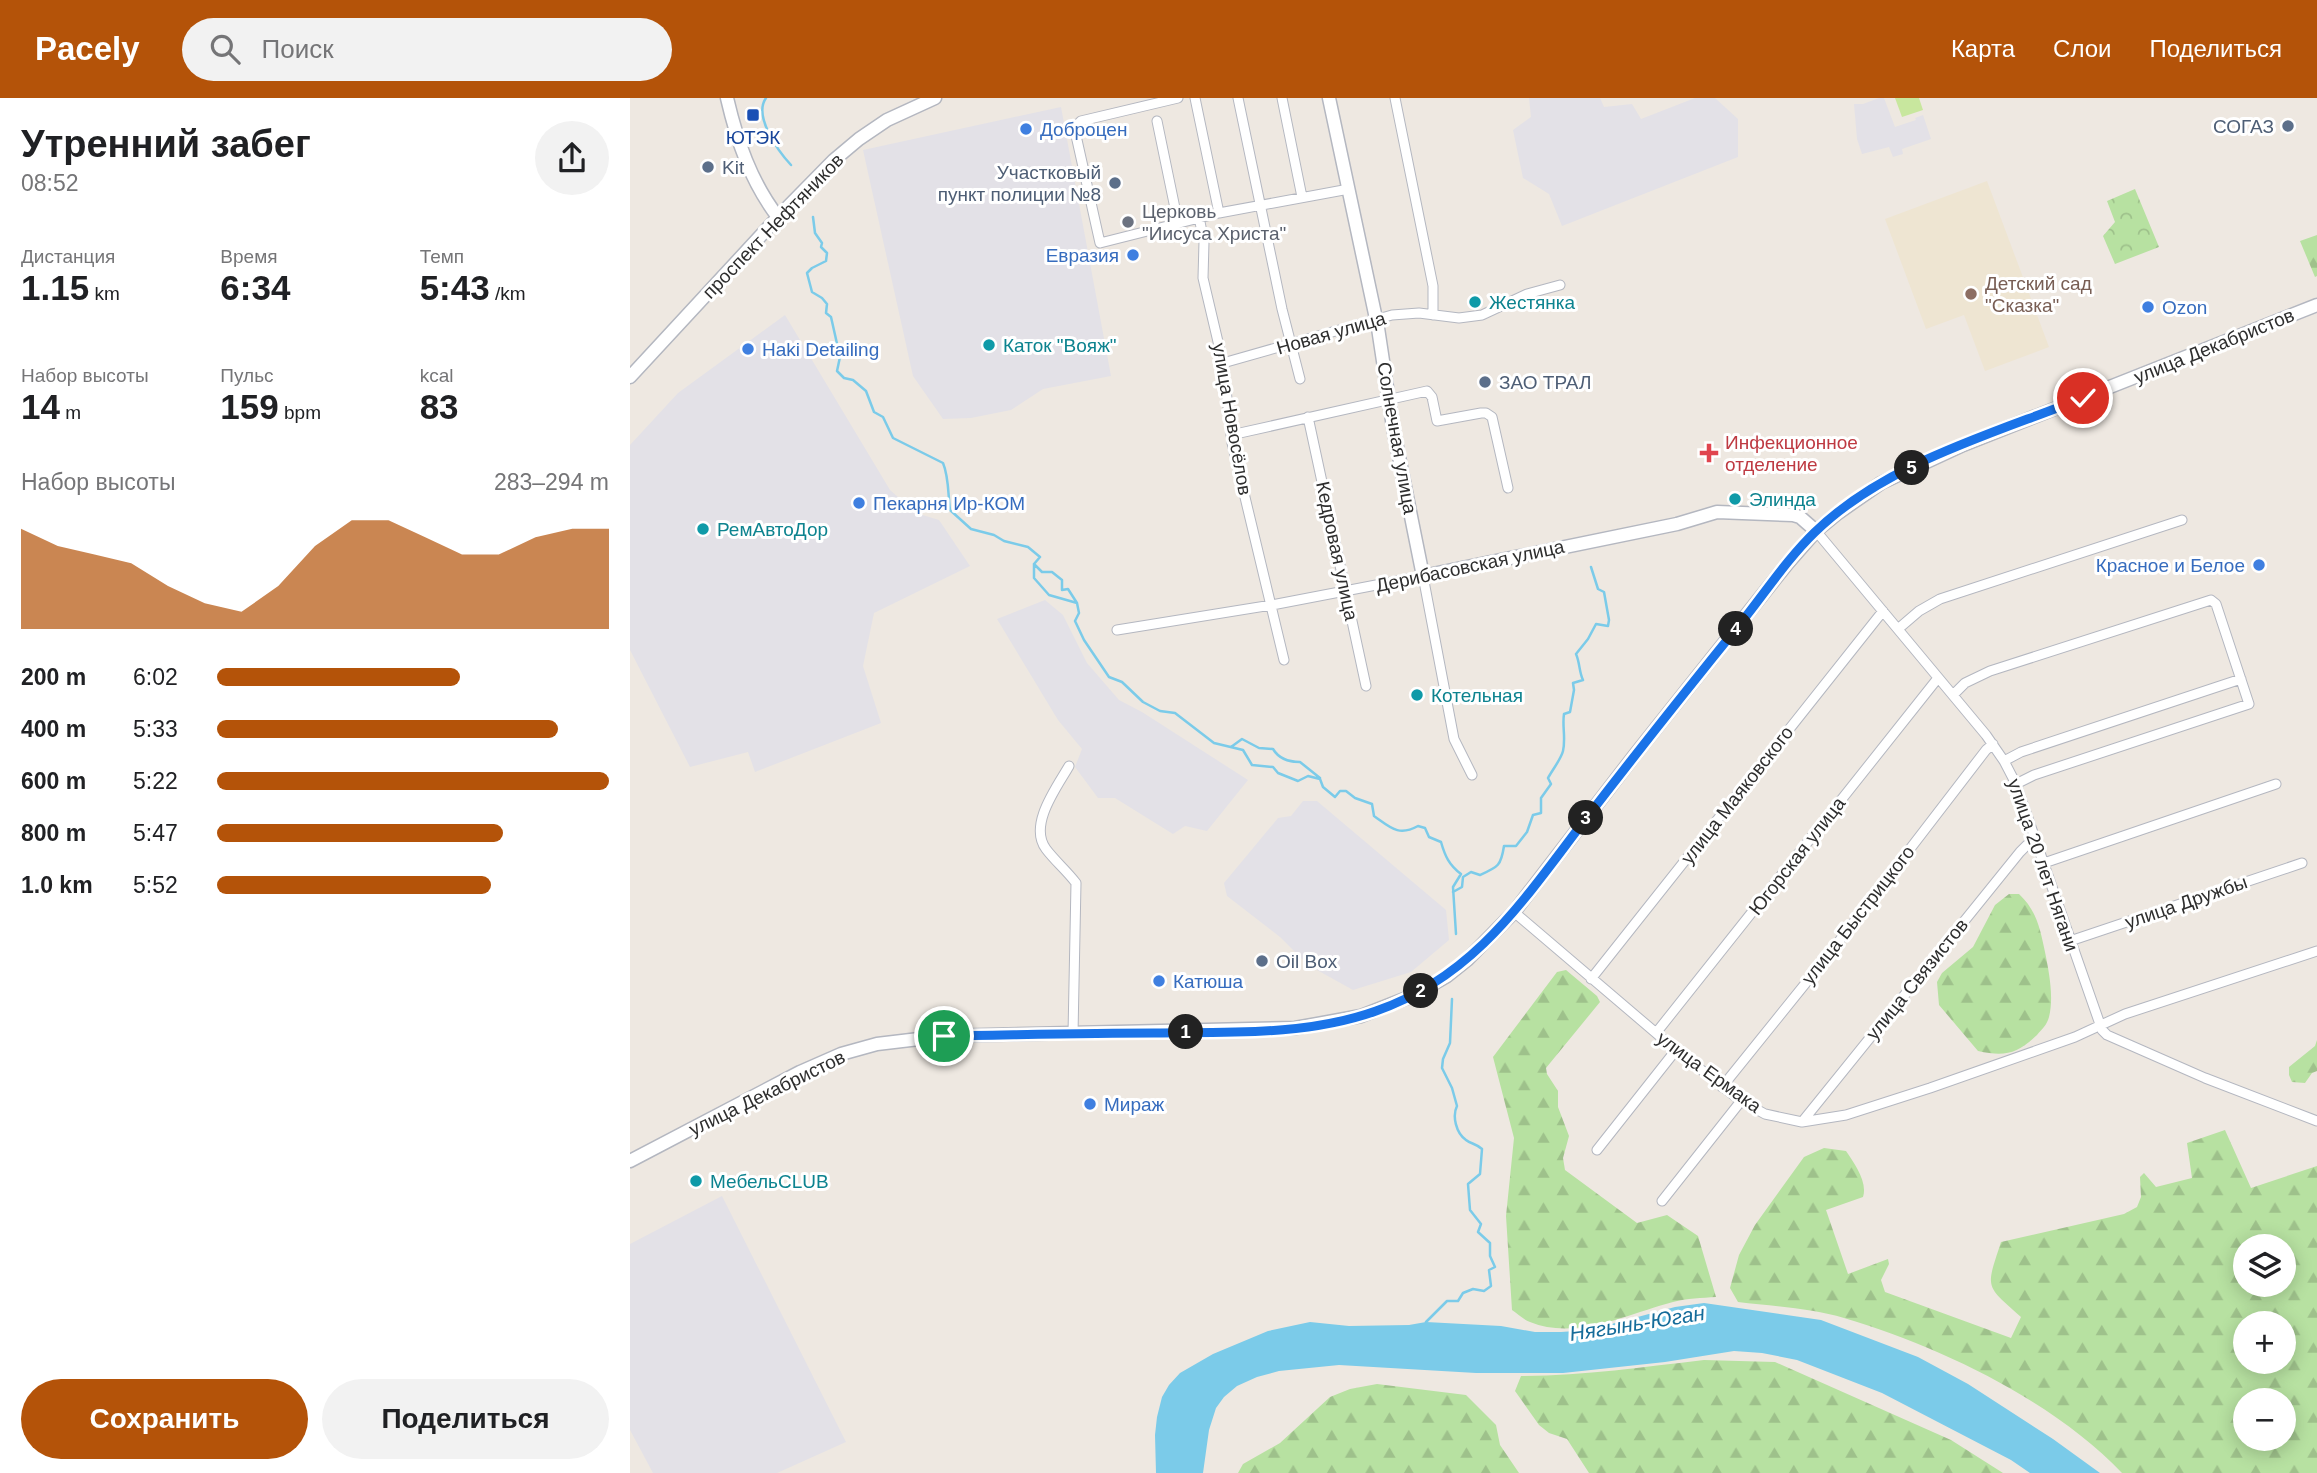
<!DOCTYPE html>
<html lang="ru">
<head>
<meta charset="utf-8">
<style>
  :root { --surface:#fff; --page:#f2f2f2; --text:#202124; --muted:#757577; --accent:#b45309 }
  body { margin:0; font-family:Helvetica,sans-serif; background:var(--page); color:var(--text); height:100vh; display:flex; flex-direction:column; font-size:26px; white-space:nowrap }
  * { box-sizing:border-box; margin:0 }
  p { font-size:23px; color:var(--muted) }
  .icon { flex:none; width:38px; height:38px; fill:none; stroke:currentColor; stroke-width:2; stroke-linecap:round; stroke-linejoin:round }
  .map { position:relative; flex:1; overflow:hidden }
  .drawer { display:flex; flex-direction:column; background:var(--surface); width:630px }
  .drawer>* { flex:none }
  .fabs { position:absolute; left:1603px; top:1136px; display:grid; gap:14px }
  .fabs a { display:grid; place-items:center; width:63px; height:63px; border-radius:50%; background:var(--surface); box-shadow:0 4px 18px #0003; font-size:35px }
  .pin { position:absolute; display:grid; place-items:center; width:60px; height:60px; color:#fff; margin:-30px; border:4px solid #fff; border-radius:50%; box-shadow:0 2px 7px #0007 }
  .km { position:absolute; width:35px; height:35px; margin:-18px; border-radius:50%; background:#222; color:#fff; font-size:19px; line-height:35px; text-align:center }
  .round { display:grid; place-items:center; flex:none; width:74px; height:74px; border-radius:37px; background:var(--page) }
  .overview { display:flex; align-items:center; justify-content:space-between; height:119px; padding:0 21px }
  h1 { font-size:38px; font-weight:700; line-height:52px }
  .metrics { display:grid; grid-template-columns:repeat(3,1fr); gap:10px; height:119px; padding:7px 21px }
  .metrics div { display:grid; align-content:center }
  .metrics b { font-size:35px; font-weight:700 }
  .metrics small { font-size:19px; font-weight:400 }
  .metrics p { font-size:19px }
  .chart { height:196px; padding:14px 21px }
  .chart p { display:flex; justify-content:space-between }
  .chart svg { width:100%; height:126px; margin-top:7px; fill:var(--accent); opacity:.7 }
  .action { display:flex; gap:14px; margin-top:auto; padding:14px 21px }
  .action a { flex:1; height:80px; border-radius:42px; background:var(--accent); color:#fff; font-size:28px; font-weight:700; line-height:80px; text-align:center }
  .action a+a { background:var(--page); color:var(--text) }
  ul { padding:0 21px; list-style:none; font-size:23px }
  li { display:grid; grid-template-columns:112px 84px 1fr; align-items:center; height:52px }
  li i { height:18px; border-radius:9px; background:var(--accent) }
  header { display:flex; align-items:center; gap:42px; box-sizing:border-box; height:98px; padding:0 35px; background:var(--accent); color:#fff }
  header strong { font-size:33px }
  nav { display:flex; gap:38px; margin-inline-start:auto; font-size:24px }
  .search { width:490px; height:63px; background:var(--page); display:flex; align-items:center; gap:18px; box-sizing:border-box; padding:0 24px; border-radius:38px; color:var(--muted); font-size:26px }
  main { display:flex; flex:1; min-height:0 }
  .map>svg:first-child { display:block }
  .industrial { fill:#e3e1e7 }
  .education { fill:#eee5d2 }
  .forest { fill:url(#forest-firs); fill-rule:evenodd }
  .park { fill:url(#park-crowns) }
  .pitch { fill:#c8e79e }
  .water { fill:#7bcbe9 }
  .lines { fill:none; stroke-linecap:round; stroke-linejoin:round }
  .stream { stroke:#7bcbe9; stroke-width:2.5 }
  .street-casing { stroke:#b4b7c0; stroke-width:11 }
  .secondary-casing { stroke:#b4b7c0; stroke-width:15 }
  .street { stroke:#fff; stroke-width:9 }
  .secondary { stroke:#fff; stroke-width:12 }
  .route-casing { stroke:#fff; stroke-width:14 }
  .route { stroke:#1a73e8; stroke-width:9 }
  .transit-dot { fill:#1a4fb4; stroke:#fff; stroke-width:2.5 }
  .service-dot { fill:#5c6f8a; stroke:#fff; stroke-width:2.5 }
  .shop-dot { fill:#3f7fe0; stroke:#fff; stroke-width:2.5 }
  .worship-dot { fill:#6b7280; stroke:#fff; stroke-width:2.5 }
  .education-dot { fill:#8d6e63; stroke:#fff; stroke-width:2.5 }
  .culture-dot { fill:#0f9aa8; stroke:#fff; stroke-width:2.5 }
  .health-dot { fill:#e0444e; stroke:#fff; stroke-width:2.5 }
  .labels { text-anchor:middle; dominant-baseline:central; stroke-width:6; stroke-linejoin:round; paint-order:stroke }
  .service-label { font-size:19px; fill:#4e5e75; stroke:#fff; text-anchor:start }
  .shop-label { font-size:19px; fill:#366cbe; stroke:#fff; text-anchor:start }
  .transit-label { font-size:19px; fill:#164399; stroke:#fff }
  .worship-label { font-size:19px; fill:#5b616d; stroke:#fff; text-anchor:start }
  .street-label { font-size:19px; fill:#2e2e2e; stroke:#fff }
  .education-label { font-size:19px; fill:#785e54; stroke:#fff; text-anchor:start }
  .culture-label { font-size:19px; fill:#0d838f; stroke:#fff; text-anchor:start }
  .health-label { font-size:19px; fill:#be3a42; stroke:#fff; text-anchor:start }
  .water-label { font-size:21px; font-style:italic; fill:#156c9a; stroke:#fff }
</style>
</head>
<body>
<header>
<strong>Pacely</strong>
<div class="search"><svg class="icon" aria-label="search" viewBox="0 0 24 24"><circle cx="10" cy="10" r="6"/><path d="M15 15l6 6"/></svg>Поиск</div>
<nav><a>Карта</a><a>Слои</a><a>Поделиться</a></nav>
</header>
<main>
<section class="drawer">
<div class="overview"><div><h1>Утренний забег</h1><p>08:52</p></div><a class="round"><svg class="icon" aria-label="share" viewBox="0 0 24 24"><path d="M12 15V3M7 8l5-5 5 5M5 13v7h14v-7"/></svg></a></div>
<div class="metrics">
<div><p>Дистанция</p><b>1.15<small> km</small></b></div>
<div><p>Время</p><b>6:34</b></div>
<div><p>Темп</p><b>5:43<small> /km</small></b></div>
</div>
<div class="metrics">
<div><p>Набор высоты</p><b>14<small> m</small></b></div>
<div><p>Пульс</p><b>159<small> bpm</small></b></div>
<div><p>kcal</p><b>83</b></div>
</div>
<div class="chart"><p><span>Набор высоты</span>283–294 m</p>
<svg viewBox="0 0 160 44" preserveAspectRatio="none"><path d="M0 44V9L10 15L20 18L30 21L40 29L50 35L60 38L70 29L80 15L90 6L100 6L110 12L120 18L130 18L140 12L150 9L160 9V44z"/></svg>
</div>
<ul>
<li><b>200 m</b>6:02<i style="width:62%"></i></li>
<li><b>400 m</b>5:33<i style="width:87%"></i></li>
<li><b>600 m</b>5:22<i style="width:100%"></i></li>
<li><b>800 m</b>5:47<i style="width:73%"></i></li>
<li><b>1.0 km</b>5:52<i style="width:70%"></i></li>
</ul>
<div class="action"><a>Сохранить</a><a>Поделиться</a></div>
</section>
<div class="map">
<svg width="1687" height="1375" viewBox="0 0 1687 1375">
  <defs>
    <pattern id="forest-firs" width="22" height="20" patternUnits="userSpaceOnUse" patternTransform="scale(1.75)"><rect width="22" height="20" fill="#b7e1a1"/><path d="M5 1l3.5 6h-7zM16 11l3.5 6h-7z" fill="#9ec18b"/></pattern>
    <pattern id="park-crowns" width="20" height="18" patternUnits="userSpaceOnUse" patternTransform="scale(1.75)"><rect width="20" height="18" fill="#b7e1a1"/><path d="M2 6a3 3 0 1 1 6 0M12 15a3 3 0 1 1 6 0" fill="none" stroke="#9ec18b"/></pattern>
  </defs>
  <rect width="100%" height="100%" fill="#eee8e1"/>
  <path class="industrial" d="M899 0H970L974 9 1002 6 1011 21 1065 0H1085L1108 21V59L932 128 919 96 893 80 883 32 901 19Z
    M1249 0H1254L1265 29 1286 22 1285 20 1293 17 1301 41 1272 51 1273 56 1263 59 1259 49 1232 56 1227 41 1224 6H1233Z
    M431 9 481 278 413 291 381 312 341 320 313 321 283 278 233 52Z
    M155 217 260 392 286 415 309 422 340 468 244 515 233 568 251 625 125 674 118 654 60 669 0 552V347L48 295Z
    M415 502 433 517 457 565 489 602 512 614 618 682 577 733 555 728 543 736 485 700H468L445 669 452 651 428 622 367 521Z
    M673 703H687L816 812 819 842 781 874 723 892 678 867 650 839 597 798 594 785 648 720 661 718Z
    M92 1098 216 1344 147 1375H23L0 1332V1146Z"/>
  <path class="education" d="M1357 83 1419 249 1355 273 1334 217 1296 231 1255 121Z"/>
  <path class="forest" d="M1687 137V178L1685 179 1670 143Z
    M1379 796H1389C1407 813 1410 831 1415 854 1419 874 1424 899 1419 919 1417 927 1412 931 1407 937 1387 956 1375 959 1348 953L1309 907 1307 884 1312 875 1343 849 1365 807Z
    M936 872 967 898 970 904 916 970 917 976 928 993V1009L939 1038 933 1060 935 1072 1007 1125 1037 1117 1068 1138 1086 1199C1072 1200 1057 1200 1043 1204 1000 1215 946 1243 900 1224 894 1222 888 1216 882 1212L876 1118 884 1040 863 959 927 874Z
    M1687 942V973L1682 975 1675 985 1662 984 1659 977V969L1685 948Z
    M1595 1032 1621 1090 1687 1068V1375H1492C1424 1303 1309 1248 1214 1220 1182 1210 1142 1208 1108 1204L1100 1190 1109 1157 1125 1127 1174 1059 1194 1050 1216 1053C1224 1065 1238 1084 1233 1099L1196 1112 1218 1176 1258 1161 1259 1166 1251 1182 1255 1194 1381 1240 1391 1219C1354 1186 1356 1191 1371 1144L1494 1116 1507 1109 1511 1099 1510 1079 1514 1075 1526 1089 1562 1080 1557 1045ZM1615 1148H1654V1186H1615ZM1615 1225H1654V1264H1615ZM1615 1302H1654V1340H1615Z
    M1074 1262 1145 1264 1321 1342 1373 1375H959L937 1341 919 1335 909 1327 885 1293 891 1278C953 1278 1013 1269 1074 1262Z
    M747 1286 836 1297 866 1327 870 1347 889 1375H608L613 1366 650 1345 700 1299 720 1291Z"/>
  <path class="park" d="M1505 91 1529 149 1485 166 1473 138 1485 124 1477 103Z"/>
  <path class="pitch" d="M1265 0H1289L1293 12 1272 19Z"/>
  <path class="water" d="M1074 1205 1191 1222 1288 1259 1338 1286 1423 1341 1470 1375H1400L1381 1362 1252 1295 1167 1262 1132 1255 1104 1253 1035 1264 933 1275H846L709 1267 649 1273 627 1279 607 1288 594 1299 586 1310 579 1332 573 1375H526L525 1337 527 1319 532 1299 539 1287 550 1275 583 1256 638 1233 680 1224 719 1228 779 1227 796 1224 871 1228 905 1234H931L959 1232 1045 1209Z"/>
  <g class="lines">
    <path class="stream" d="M136 0C123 18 148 53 161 67
      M183 119 185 135 192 145 191 149 197 155 196 163 182 170 177 175 182 194 192 200 197 206 196 215 201 219 210 259 207 273 214 280 223 282 236 293 244 314 253 319 263 340 313 365C319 379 318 397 320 412L341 431 364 437 374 443 398 449 410 459 404 466V480L419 497 447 505 449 515 445 523 454 542 479 579 492 584 513 604 530 613 545 615 584 645 613 652 622 667 643 669 648 675 668 683 678 678 690 681 693 689 705 699 710 693H716L725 700 742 706 744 718C760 729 768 739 788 728L795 730 799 739 811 744C815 758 819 767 831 776L823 789 826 836
      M404 466 412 474H422L432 482V492L438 491 447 505
      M601 649 612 641 629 650 643 651C649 661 659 664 670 664L690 680
      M823 794 832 789 833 779 841 774 850 777C868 769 871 768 874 748H886L897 734 903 717 911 715V700L921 686 918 680C923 671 931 661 933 653 936 640 932 628 934 616L940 614 944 592 943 585 953 582C949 574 950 565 946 556L958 541 966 526 978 528 979 522 974 494 968 491 961 469
      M796 1224 817 1203H828L833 1195 843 1191 854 1193 861 1188 859 1172 865 1169 860 1158V1145L848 1134 851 1126 840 1112 838 1086 850 1076 852 1051C847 1046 841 1046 836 1042 826 1035 822 1018 827 1008L822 990 812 970 813 961 820 945 822 901"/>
    <defs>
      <path id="street" d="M548 0 451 23 446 28 445 33 470 145 589 115 719 91
        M565 0 589 115
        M608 0 652 211 670 281
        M652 0 672 99
        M765 0 803 188V217
        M527 23 546 115
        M569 119 574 144 573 180 593 265 602 345 654 562
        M593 265 762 217 789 215 829 220 852 217 897 196 930 187
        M678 319 736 588
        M601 337 797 293 802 299 807 323 851 315H856L862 319 878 390
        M1186 433 1356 637 1374 663 1386 686 1472 932 1477 937 1575 980 1687 1023
        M1268 531 1289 513 1310 501 1552 422
        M487 532 642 507 793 478 824 641 842 677
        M1323 597 1335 585 1360 573 1581 502 1586 506 1619 606 1404 677 1386 686
        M1374 663 1391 654 1611 581
        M439 668C427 689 398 727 416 751 425 763 437 773 446 785L443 936
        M1414 765 1646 686
        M884 814 1046 952 1111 1003 1135 1016 1172 1024 1216 1017 1300 990 1445 939 1495 916 1687 853
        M1440 843 1672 765
        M961 881 1253 513
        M1026 935 1308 580
        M1092 989 1200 855 1356 652 1363 646
        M1172 1024 1390 754 1397 747 1407 742
        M967 1052 1046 952
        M1032 1103 1111 1003"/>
      <path id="secondary" d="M97 0C107 43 121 84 148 119
        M699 0 748 230 763 329 793 478 1047 426 1087 414 1163 417 1170 419 1186 433
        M0 279 148 119 204 62 229 41 257 22 305 0
        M0 1063 170 974 211 956 247 946 314 938 665 930 731 918 782 898 817 878 837 862 884 814 1004 658 1157 466 1186 433 1208 415 1251 385 1333 347 1687 207"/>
    </defs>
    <use href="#street" class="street-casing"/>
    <use href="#secondary" class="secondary-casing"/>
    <use href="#street" class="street"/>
    <use href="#secondary" class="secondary"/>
  </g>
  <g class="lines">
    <defs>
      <path id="route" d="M314 938C384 937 454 935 524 935 597 934 676 938 746 913 847 878 896 798 958 718 1008 653 1059 589 1110 526 1135 495 1157 461 1185 434 1256 365 1363 336 1453 300"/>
    </defs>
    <use href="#route" class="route-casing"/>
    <use href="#route" class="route"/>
  </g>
  <rect class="transit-dot" x="116" y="10" width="14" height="14" rx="3.5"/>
  <g class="service-dot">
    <circle cx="1658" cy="28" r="7"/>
    <circle cx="78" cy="69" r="7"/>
    <circle cx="485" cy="85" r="7"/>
    <circle cx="855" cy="284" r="7"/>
    <circle cx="632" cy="863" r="7"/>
  </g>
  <g class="shop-dot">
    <circle cx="396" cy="31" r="7"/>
    <circle cx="503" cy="157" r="7"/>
    <circle cx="1518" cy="209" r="7"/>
    <circle cx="118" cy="251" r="7"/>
    <circle cx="229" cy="405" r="7"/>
    <circle cx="1629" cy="467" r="7"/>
    <circle cx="529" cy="883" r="7"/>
    <circle cx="460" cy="1006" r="7"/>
  </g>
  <circle class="worship-dot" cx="498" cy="124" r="7"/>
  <circle class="education-dot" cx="1341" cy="196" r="7"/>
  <g class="culture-dot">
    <circle cx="845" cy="204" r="7"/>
    <circle cx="359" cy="247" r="7"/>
    <circle cx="1105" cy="401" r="7"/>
    <circle cx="73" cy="431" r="7"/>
    <circle cx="787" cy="597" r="7"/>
    <circle cx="66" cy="1083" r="7"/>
  </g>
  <path class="health-dot" d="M1075.5 344.5h7v7h7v7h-7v7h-7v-7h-7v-7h7z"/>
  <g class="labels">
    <g class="service-label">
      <text x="1644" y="28" text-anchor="end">СОГАЗ</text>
      <text x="92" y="69">Kit</text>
      <text x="471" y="74" text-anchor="end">Участковый<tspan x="471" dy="22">пункт полиции №8</tspan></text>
      <text x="869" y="284">ЗАО ТРАЛ</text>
      <text x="646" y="863">Oil Box</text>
    </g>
    <g class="shop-label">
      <text x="410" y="31">Доброцен</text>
      <text x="489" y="157" text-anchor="end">Евразия</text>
      <text x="1532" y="209">Ozon</text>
      <text x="132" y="251">Haki Detailing</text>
      <text x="243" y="405">Пекарня Ир-КОМ</text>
      <text x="1615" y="467" text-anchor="end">Красное и Белое</text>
      <text x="543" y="883">Катюша</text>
      <text x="474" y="1006">Мираж</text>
    </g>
    <g class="transit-label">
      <text x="123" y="39">ЮТЭК</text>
    </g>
    <g class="worship-label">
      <text x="512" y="113">Церковь<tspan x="512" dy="22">"Иисуса Христа"</tspan></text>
    </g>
    <g class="street-label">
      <text transform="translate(143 128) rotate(-46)">проспект Нефтяников</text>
      <text transform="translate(701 235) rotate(-16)">Новая улица</text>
      <text transform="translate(1584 248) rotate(-22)">улица Декабристов</text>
      <text transform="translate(602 321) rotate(80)">улица Новосёлов</text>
      <text transform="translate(767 340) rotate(80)">Солнечная улица</text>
      <text transform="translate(707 453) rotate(78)">Кедровая улица</text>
      <text transform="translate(840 468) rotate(-12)">Дерибасовская улица</text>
      <text transform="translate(1107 697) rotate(-52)">улица Маяковского</text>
      <text transform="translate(1167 758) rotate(-52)">Югорская улица</text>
      <text transform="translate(1413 767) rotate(71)">улица 20 лет Нягани</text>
      <text transform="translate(1556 804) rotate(-19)">улица Дружбы</text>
      <text transform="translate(1228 817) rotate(-52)">улица Быстрицкого</text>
      <text transform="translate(1287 881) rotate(-51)">улица Связистов</text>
      <text transform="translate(1079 974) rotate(36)">улица Ермака</text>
      <text transform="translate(137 995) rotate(-26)">улица Декабристов</text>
    </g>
    <g class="education-label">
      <text x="1355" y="185">Детский сад<tspan x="1355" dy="22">"Сказка"</tspan></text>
    </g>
    <g class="culture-label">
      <text x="859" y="204">Жестянка</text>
      <text x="373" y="247">Каток "Вояж"</text>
      <text x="1119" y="401">Элинда</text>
      <text x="87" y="431">РемАвтоДор</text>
      <text x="801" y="597">Котельная</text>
      <text x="80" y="1083">МебельCLUB</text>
    </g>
    <g class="health-label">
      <text x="1095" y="344">Инфекционное<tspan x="1095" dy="22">отделение</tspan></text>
    </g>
    <g class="water-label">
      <text transform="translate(1007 1225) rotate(-9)">Нягынь-Юган</text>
    </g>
  </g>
</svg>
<div class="fabs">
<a><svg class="icon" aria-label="layers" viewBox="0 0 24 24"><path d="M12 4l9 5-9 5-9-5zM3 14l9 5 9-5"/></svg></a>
<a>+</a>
<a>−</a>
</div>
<div class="pin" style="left:314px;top:938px;background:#1e9e55"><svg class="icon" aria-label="arrive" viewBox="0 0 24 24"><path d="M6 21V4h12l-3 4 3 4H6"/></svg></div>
<div class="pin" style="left:1453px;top:300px;background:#d93025"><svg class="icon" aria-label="check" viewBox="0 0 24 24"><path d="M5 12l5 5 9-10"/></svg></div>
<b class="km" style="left:556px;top:934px">1</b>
<b class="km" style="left:791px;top:893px">2</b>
<b class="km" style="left:956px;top:720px">3</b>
<b class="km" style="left:1106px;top:531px">4</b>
<b class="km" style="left:1282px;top:370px">5</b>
</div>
</main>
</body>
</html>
